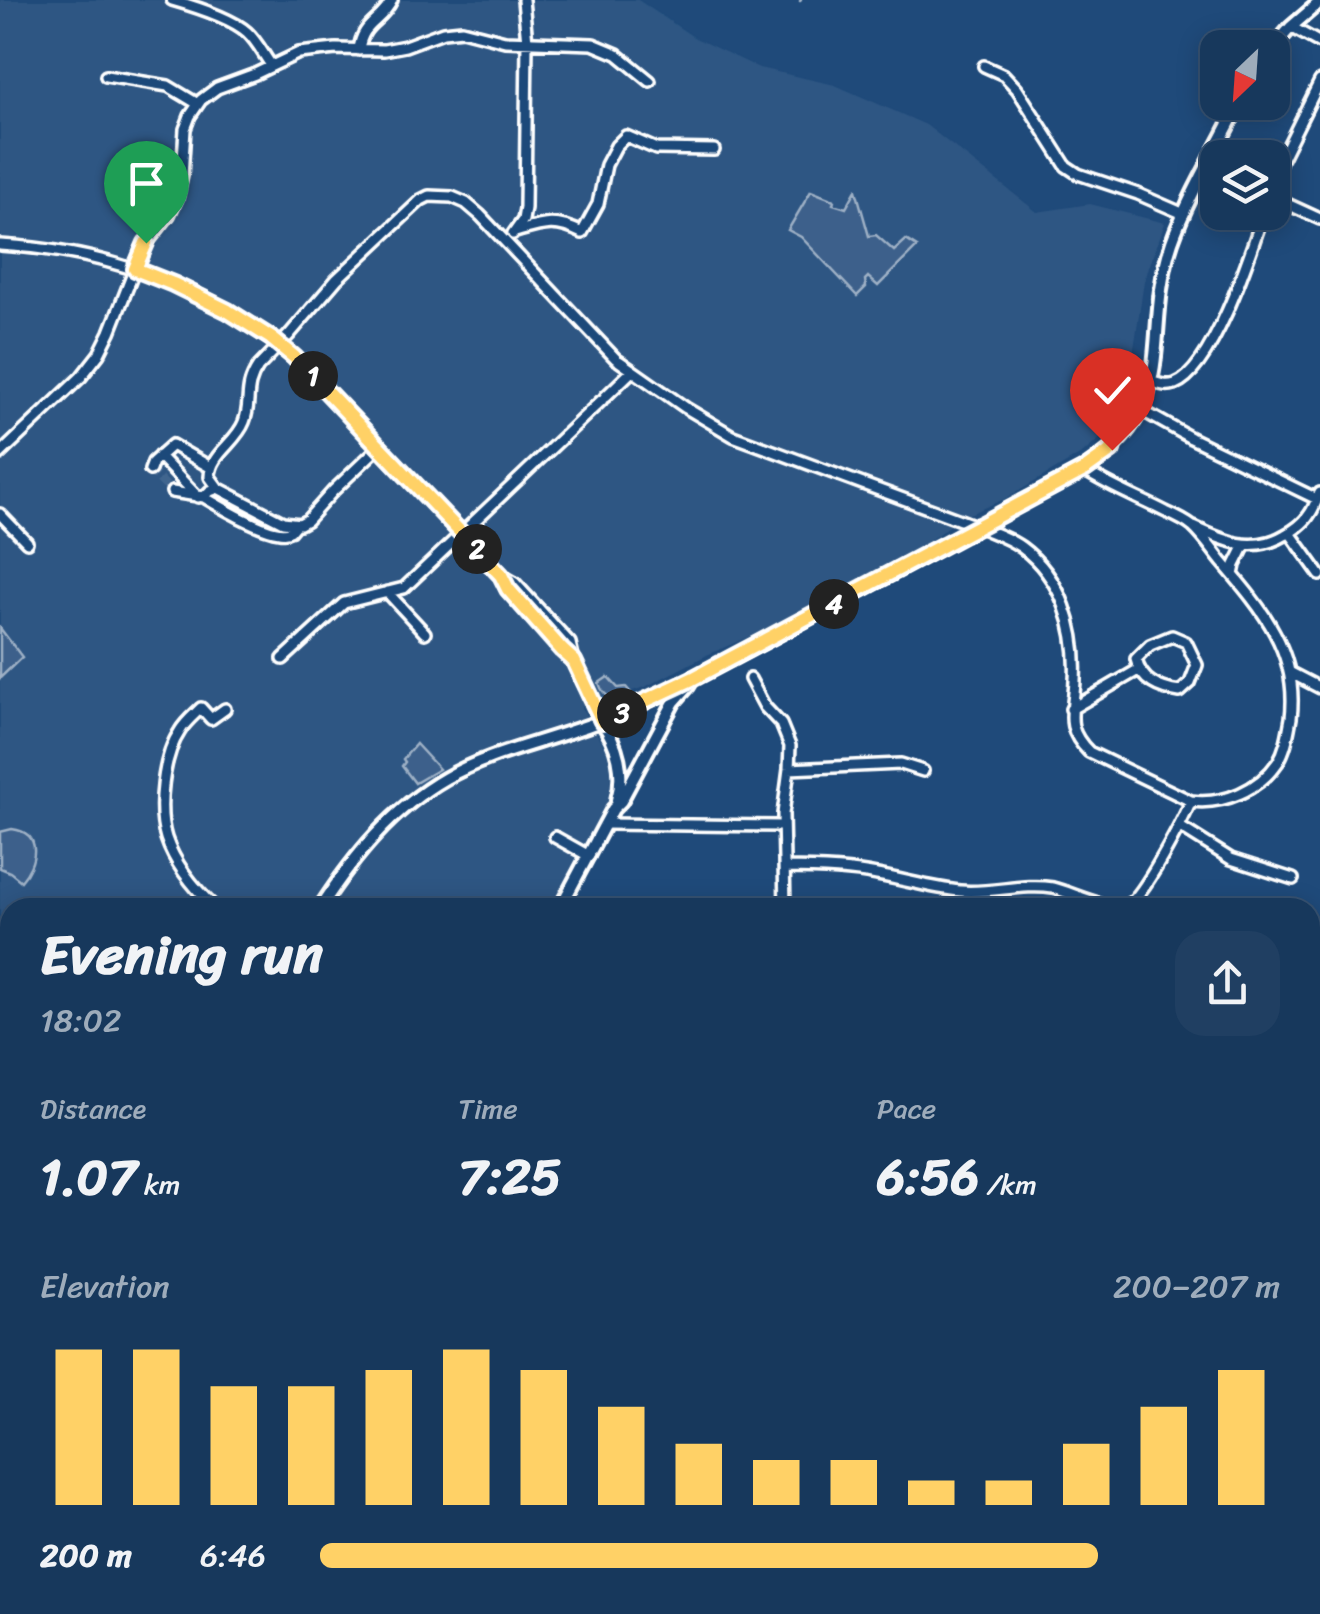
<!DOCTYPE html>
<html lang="en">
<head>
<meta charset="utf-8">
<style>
  :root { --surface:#17385c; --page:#203f62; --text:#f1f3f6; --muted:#9eacbb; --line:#365272; --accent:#ffd166 }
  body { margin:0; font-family:Sriracha,sans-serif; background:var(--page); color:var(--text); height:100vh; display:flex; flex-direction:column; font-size:38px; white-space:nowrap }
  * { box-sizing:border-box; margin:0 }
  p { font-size:32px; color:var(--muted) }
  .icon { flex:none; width:55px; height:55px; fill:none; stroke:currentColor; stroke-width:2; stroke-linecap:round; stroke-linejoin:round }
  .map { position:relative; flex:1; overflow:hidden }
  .side { position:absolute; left:0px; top:898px; width:1320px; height:718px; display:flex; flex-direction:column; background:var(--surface); border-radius:30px 30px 0 0; box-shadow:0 5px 25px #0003,0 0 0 2px var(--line) }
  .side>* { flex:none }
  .needle { width:65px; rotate:205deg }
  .tools { position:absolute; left:1200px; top:30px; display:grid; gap:20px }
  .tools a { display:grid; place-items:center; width:90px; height:90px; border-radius:20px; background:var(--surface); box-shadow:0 5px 25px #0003,0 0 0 2px var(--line); font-size:50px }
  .pin { position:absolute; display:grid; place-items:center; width:85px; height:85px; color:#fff; margin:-102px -42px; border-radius:50% 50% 50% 0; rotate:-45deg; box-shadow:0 0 10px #0007 }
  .pin .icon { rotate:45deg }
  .km { position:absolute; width:50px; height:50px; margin:-25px; border-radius:50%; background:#222; color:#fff; font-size:28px; line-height:50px; text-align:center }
  .round { display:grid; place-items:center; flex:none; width:105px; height:105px; border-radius:30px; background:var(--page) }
  .head { display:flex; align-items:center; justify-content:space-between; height:170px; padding:0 40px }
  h1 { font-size:55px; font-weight:800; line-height:75px }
  .metrics { display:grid; grid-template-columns:repeat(3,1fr); gap:15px; height:170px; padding:10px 40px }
  .metrics div { display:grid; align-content:center }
  .metrics b { font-size:50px; font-weight:800 }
  .metrics small { font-size:28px; font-weight:400 }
  .metrics p { font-size:28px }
  .chart { height:280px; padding:20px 40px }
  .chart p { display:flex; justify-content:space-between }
  .chart svg { width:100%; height:180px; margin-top:10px; stroke:var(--accent); stroke-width:6 }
  ul { padding:0 40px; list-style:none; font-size:32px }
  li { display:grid; grid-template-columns:160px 120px 1fr; align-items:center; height:75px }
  li i { height:25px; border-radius:12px; background:var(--accent) }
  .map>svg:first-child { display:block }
  .built { fill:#2e5683 }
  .green { fill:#3c618b; stroke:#9eb0c5; stroke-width:2.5 }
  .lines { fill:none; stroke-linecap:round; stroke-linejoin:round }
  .stream { stroke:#a3b5c8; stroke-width:2.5 }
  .minor-tunnel { stroke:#41658e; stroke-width:9; stroke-dasharray:9 4.5; stroke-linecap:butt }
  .minor-casing { stroke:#fff; stroke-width:16 }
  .major-casing { stroke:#fff; stroke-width:18 }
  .minor { stroke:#1f4a7a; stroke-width:9 }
  .major { stroke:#1f4a7a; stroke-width:10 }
  .rail-casing { stroke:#fff; stroke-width:6 }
  .rail { stroke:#1f4a7a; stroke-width:2.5; stroke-dasharray:8; stroke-linecap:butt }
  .route-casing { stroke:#fff; stroke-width:20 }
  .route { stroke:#ffd166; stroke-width:12 }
</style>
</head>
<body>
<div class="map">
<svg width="1320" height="1614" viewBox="0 0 1320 1614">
  <rect width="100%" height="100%" fill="#1f4a7a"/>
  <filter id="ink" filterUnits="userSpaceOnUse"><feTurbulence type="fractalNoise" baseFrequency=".01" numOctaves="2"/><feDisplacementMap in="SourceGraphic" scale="20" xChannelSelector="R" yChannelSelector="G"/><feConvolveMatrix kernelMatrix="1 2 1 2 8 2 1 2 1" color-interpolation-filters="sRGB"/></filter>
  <g filter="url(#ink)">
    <path class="built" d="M0 0H638L695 38 759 68 835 85 926 125 1037 212 1090 204 1165 223 1144 281 1131 369 1103 436 1083 453 1007 498 960 518 926 543 796 616 707 655 645 687 581 707 606 749 612 772 607 810 549 907 10 908V1605H222V1614H0Z
      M1310 1168H1320V1426L1310 1425Z"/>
    <path class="green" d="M856 190 869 236 876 235 894 251 906 240 917 247 878 286 868 277 865 280 866 287 857 296 801 237 788 230 811 191 834 200 833 204 846 208Z
      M0 628 22 657 0 678Z
      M608 677 618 688 626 687 631 693C617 703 604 699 599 683Z
      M416 744 439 769 415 783 402 766 405 762 403 759Z
      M12 829C44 833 36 864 21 881L10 872 0 868V832Z"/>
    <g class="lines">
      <path class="stream" d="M800 1 801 0
        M1310 945 1320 937"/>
      <path class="minor-tunnel" d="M150 470 172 492"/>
      <defs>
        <path id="minor" d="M172 0C193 6 230 17 247 32 257 41 263 54 271 65
          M1291 27 1320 43
          M359 50C362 22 381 23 392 0
          M984 66 1004 75 1017 89 1066 166 1078 174 1138 194 1184 214
          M106 76 168 86 198 104
          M1272 185 1281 160 1320 81
          M1272 197 1320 219
          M515 232C543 224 555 219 582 233L598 204 606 165 616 146 626 136 656 149 714 150
          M513 234 523 220 525 208 527 42 523 0
          M0 245C112 251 222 291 305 368L501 575 515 583 570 643 574 661 601 721
          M619 361 686 408 733 436 979 527C993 533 1009 538 1021 547 1062 577 1078 630 1075 680 1074 712 1063 726 1089 752L1191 801C1224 805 1259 790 1278 762 1286 749 1288 734 1291 718 1299 652 1263 610 1222 562 1213 551 1204 537 1193 527 1186 521 1175 516 1166 512 1139 498 1110 487 1084 470
          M1152 382C1160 384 1166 387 1175 384 1213 370 1251 251 1264 212
          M605 397 632 371
          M1141 410 1191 438 1317 499
          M380 446 333 491 307 520 300 524 283 522 218 488 210 477C210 454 236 443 244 422 252 402 243 389 258 367L289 335 337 279 421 200 429 196 452 197 466 203 480 215 616 359
          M0 454 81 377 99 354 110 332 143 248 169 215 177 198 182 176 185 129 190 116 201 100 217 88 255 74 299 53 336 49 384 50 405 46 443 32 462 30 505 41 593 44 617 54 650 81
          M159 456 198 497
          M150 470 153 462 172 445 210 467
          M172 492 204 497 210 491 218 488
          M204 497C219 506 275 540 290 531 292 529 294 526 296 524
          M0 514 27 542
          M1194 527C1224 541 1253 554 1285 535 1293 531 1304 523 1309 515 1314 509 1316 500 1320 493
          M1290 533 1320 575
          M1233 575 1235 565 1245 545
          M502 576 507 589 572 659
          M387 592 425 633
          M1172 636 1186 642 1197 665 1190 683 1180 692C1160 689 1141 682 1136 659L1150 645Z
          M283 659 344 603 404 588 602 400
          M1291 673 1320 688
          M750 679 765 707 781 724 790 746 789 769 783 814 785 908
          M1071 709 1138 670
          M789 769 901 764 923 771
          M606 824 783 826
          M1180 827 1231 859 1293 879
          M555 837 589 856
          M785 868C815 868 848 869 877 875 905 880 932 888 960 891 991 894 1023 883 1053 888 1071 892 1110 912 1127 905 1143 898 1183 820 1191 801
          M215 908C194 888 175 865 166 838 157 809 163 756 180 731 185 722 194 715 201 708L211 719 225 709
          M1310 1060 1320 1062
          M1310 1162 1320 1161
          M1310 1440H1320
          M0 1444H10
          M682 1605V1614
          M1125 1605V1614
          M1242 1605V1614
          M819 1614 820 1605
          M935 1614V1605
          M1003 1614V1605"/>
        <path id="major" d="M1272 49 1291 27 1320 2
          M601 721C618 744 625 773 617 800
          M320 908C354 856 392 809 446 778 486 755 532 745 575 730 616 717 655 698 694 678 825 611 954 539 1084 470 1185 401 1140 337 1172 242 1189 194 1218 148 1240 102
          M560 908 613 809 621 801 674 702 689 685
          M0 1031 10 1036
          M240 1614V1605"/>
      </defs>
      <use href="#minor" class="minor-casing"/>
      <use href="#major" class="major-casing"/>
      <use href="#minor" class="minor"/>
      <use href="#major" class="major"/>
      <defs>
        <path id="rail" d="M1310 1439 1320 1446"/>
      </defs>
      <use href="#rail" class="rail-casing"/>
      <use href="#rail" class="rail"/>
    </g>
  </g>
  <g class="lines" filter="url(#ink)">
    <defs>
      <path id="route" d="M146 243 135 269 173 284 228 311 271 338 294 357 501 575 508 589 562 650 574 661 602 721 692 679 1084 470 1112 450"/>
    </defs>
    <use href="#route" class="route-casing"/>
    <use href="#route" class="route"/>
  </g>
</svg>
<div class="tools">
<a><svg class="needle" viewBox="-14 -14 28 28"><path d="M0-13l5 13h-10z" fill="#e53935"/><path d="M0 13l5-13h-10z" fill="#9eacbb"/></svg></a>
<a><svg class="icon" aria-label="layers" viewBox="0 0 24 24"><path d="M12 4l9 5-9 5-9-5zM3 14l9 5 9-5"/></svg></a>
</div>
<div class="pin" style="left:146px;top:243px;background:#1e9e55"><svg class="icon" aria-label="arrive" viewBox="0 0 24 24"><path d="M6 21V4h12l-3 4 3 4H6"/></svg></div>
<div class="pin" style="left:1112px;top:450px;background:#d93025"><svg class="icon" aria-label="check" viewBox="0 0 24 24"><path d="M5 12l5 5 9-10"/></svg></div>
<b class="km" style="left:313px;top:376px">1</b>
<b class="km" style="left:477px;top:549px">2</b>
<b class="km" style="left:622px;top:713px">3</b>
<b class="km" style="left:834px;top:604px">4</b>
<section class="side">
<div class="head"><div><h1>Evening run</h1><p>18:02</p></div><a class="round"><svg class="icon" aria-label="share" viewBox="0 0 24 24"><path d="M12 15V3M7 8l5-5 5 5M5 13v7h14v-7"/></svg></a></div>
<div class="metrics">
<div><p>Distance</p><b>1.07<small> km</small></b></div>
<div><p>Time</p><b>7:25</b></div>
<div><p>Pace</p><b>6:56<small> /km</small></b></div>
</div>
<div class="chart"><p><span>Elevation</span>200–207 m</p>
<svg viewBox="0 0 160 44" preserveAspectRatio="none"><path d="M5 44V6M15 44V6M25 44V15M35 44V15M45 44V11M55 44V6M65 44V11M75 44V20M85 44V29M95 44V33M105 44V33M115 44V38M125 44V38M135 44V29M145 44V20M155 44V11"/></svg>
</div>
<ul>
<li><b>200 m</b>6:46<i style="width:81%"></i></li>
</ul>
</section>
</div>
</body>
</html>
